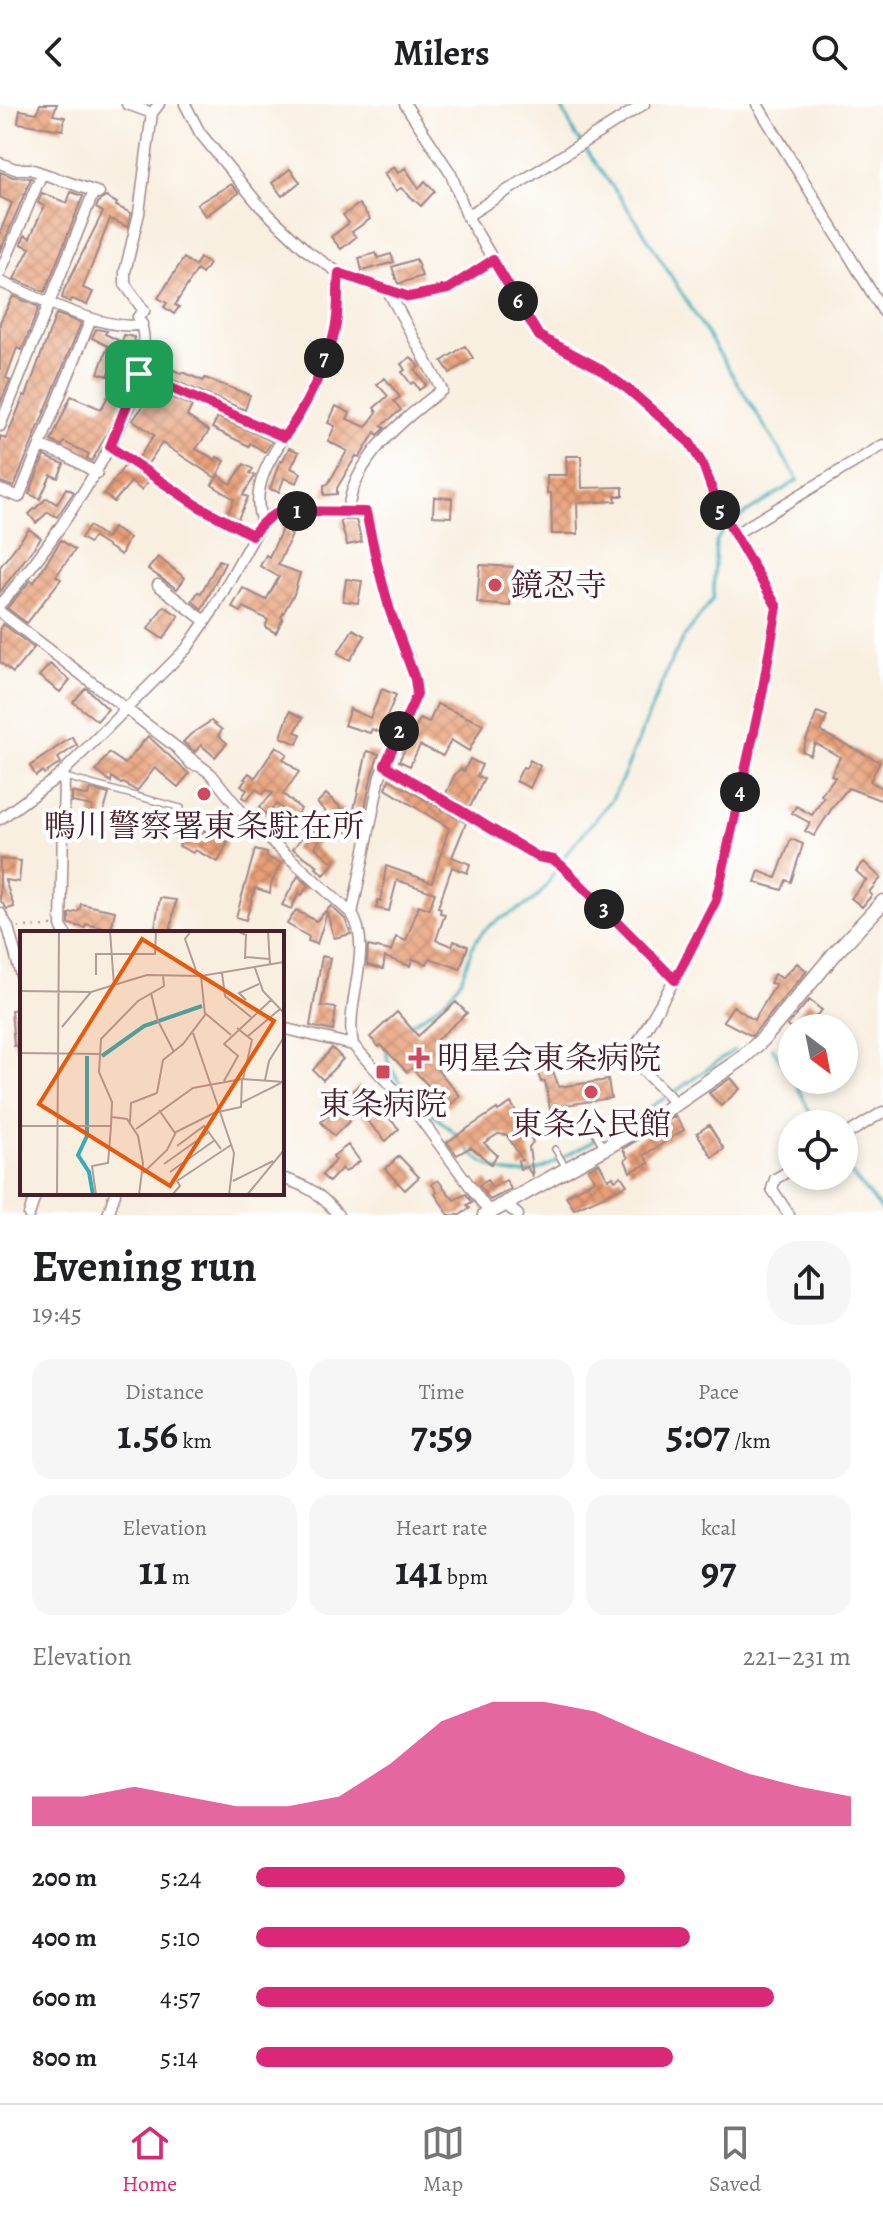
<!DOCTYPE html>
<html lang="en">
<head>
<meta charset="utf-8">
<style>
  :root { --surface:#fff; --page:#f6f6f6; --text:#202124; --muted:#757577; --line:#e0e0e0; --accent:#db2777 }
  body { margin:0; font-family:Alegreya,"Noto Serif JP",serif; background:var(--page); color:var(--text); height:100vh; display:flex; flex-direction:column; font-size:30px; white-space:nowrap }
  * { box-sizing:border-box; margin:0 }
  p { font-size:26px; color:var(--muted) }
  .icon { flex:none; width:44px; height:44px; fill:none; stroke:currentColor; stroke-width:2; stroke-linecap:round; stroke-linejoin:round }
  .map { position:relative; height:1111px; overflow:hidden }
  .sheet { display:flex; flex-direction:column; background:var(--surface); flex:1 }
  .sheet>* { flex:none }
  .needle { width:52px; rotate:148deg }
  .tools { position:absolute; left:778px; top:910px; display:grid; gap:16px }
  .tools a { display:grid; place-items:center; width:80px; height:80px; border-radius:50%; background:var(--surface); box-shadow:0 4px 12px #0003; font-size:40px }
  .pin { position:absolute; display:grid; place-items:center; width:68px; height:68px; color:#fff; margin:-34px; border-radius:16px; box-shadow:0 4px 12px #0006 }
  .km { position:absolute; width:40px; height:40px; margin:-20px; border-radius:50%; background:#222; color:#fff; font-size:22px; line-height:40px; text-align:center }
  .round { display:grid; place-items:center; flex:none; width:84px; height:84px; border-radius:32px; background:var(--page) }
  .overview { display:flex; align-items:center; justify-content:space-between; height:136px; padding:0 32px }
  h1 { font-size:44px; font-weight:700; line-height:60px }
  .metrics { display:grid; grid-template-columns:repeat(3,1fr); gap:12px; height:136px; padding:8px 32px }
  .metrics div { display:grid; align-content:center; border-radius:20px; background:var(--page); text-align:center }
  .metrics b { font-size:40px; font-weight:700 }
  .metrics small { font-size:22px; font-weight:400 }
  .metrics p { font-size:22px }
  .chart { height:224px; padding:16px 32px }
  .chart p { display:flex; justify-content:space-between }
  .chart svg { width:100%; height:144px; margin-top:8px; fill:var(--accent); opacity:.7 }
  ul { padding:0 32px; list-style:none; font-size:26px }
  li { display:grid; grid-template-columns:128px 96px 1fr; align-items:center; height:60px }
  li i { height:20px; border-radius:10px; background:var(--accent) }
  header { display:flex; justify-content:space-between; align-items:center; height:104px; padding:0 32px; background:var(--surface); font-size:36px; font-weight:700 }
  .tab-bar { display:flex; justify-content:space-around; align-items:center; height:112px; border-top:2px solid var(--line); background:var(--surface); font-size:22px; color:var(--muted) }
  .tab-bar a { display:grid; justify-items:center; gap:4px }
  .tab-bar .active { color:var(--accent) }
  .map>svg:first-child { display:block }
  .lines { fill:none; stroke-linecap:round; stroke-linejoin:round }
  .stream { stroke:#39aab6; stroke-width:3 }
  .building { fill:url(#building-cross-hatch) }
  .lane-casing { stroke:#a18786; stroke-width:8 }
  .street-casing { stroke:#a18786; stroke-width:13 }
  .secondary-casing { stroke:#a18786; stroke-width:17 }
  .path { stroke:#a18786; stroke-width:2; stroke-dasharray:2 6; stroke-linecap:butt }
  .lane { stroke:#fff; stroke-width:5 }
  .street { stroke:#fff; stroke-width:10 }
  .secondary { stroke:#fff; stroke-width:14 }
  .route-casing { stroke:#fff; stroke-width:16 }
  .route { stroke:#db2777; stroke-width:10 }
  .poi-dot { fill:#d1495b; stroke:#fff; stroke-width:3 }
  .labels { text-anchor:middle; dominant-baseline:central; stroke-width:8; stroke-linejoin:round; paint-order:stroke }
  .poi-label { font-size:32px; fill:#4a1f2b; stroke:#fff }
  .inset-river { fill:none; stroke:#39aab6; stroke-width:4 }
  .inset-road { fill:none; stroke:#b29c98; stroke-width:2 }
  .view { fill:#e8590c; fill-opacity:0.15; stroke:#e8590c; stroke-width:4 }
  .inset-edge { fill:none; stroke:#4a1f2b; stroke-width:4 }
</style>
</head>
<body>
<header><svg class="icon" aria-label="back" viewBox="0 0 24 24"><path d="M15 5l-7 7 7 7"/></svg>Milers<svg class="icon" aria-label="search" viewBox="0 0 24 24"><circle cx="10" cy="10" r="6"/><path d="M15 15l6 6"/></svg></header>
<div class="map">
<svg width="883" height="1111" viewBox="0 0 883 1111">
  <defs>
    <pattern id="building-cross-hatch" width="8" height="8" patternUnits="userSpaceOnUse" patternTransform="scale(2)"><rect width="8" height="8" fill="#e99f76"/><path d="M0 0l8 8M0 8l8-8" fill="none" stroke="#bf8161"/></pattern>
  </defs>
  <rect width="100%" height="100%" fill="#fff"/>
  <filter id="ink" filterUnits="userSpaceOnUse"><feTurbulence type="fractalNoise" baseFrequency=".0125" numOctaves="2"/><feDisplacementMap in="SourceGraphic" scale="16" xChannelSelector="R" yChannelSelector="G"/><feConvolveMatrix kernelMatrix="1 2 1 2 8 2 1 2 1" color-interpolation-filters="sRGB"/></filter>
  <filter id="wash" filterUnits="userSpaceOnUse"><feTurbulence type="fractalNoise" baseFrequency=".006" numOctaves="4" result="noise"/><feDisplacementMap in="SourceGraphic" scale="32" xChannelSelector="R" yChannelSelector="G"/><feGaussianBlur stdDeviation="1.8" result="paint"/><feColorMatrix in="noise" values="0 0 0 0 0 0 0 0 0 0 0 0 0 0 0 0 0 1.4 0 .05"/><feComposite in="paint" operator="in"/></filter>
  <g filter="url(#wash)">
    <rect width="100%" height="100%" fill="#f8efe0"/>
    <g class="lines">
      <path class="stream" d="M560 0 576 32 638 119 798 376 732 418
        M561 756 612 695 624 671 671 557 684 533 713 495 716 437 726 423
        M406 923C425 911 446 899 458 880 468 865 468 844 481 830 494 814 516 809 532 797 545 788 550 775 558 762
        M772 943 792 974
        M387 946C383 975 440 1014 459 1033
        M794 976 816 1020
        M672 990 734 946
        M466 1042C478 1059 502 1072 524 1069 541 1067 555 1058 569 1050 602 1033 633 1014 665 994
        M844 1061 883 1108"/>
    </g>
    <g id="blocks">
      <path class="building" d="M40 0H57L53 11 65 13 63 26 18 19 20 6 37 9Z
        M394 63 398 69 405 64 419 84 425 77 435 87 421 102 401 84 396 87 384 70Z
        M290 65 300 78 282 92 272 79Z
        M0 68 13 73 31 74 0 148V128L12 99 0 93Z
        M231 80 239 89 205 112 197 100Z
        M71 88 83 92 45 188 14 175 30 144 21 140 25 131 30 134 44 102 38 99 42 89 67 99Z
        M106 93 117 99 116 102 131 109 128 123 110 115 83 184 93 188 87 201 72 195 70 198 62 194 64 186 103 108 96 104 99 97Z
        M359 100 370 115 352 128 356 133 341 145 331 133 349 119 343 111Z
        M376 149 378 154 391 150 394 158 362 167 359 154Z
        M184 154 195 162 200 154 209 160 202 170 197 166 175 201 179 203 174 210 164 203 167 199 158 194Z
        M416 155 422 172 398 180 392 163Z
        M13 192 39 203 22 246 17 244 6 274 10 276 0 300V218Z
        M56 210 81 219 14 383 0 378V332L6 335 24 291 26 292Z
        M96 225 107 227 105 230 122 238 124 231 134 233 136 242 132 264 113 260 108 272 98 269 108 242 92 234Z
        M465 242 473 254 450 269 442 257Z
        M411 253 419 263 415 266 426 281 419 286 414 278 411 280 402 268 405 266 401 260Z
        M161 260 182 270 183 268 203 277 205 274 250 291 245 306 156 269Z
        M385 274 400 293 394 297 401 306 381 322 385 324 378 331 375 328 360 353 356 352 337 384V390L324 391V381L328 380 347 347 328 337 335 322 328 319 336 302 350 309 347 315 366 323 377 308 374 304 388 292 377 280Z
        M114 282 125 288 114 316 92 357 87 354 89 350 64 338 62 342 51 337 71 292 101 305Z
        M151 284 192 302 187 312 209 327 196 345 216 356 217 353 225 357 216 374 162 339 147 361 138 355 154 331 133 316 149 294 147 293Z
        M218 313 272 337 265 348 250 339 249 342 212 324Z
        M289 344 299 348 291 364 301 369 297 379 284 374 279 388 270 385 280 357 282 358Z
        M44 352 64 360 58 374 51 371 40 395 29 390Z
        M566 352H581L582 384 623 383V392H615L616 397 577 399 578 430H552L551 389H547V371H567Z
        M244 360 253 365 250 369 255 372 243 391 248 393 238 415 228 410 234 395 212 381 218 371 231 380Z
        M125 361 149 377 141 386 131 378 114 398 104 390Z
        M66 384 74 388 57 413 48 408 36 419 29 410 47 394 57 400Z
        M434 393 452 394 451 413 433 412Z
        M284 415H293L290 430 292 431 278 461 300 469 294 490 281 513 283 514 276 529 265 523 268 516 244 503 241 508 232 503 243 484 266 496 279 473 260 462 266 451 269 453 280 430Z
        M340 416H356L362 438 347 441Z
        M89 422 107 434 113 424 129 434 121 451 93 433 89 439 81 434Z
        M29 425 41 434 0 488V463Z
        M61 436 75 446 56 472 61 475 27 519 7 504 31 476 34 478Z
        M158 453 185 474 177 485 148 465Z
        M219 456 225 459 202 505 192 497 198 488 201 489Z
        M480 461 514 463 510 502 477 499Z
        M346 475 362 477 358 499 343 497Z
        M164 502 179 512 163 535 148 525Z
        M3 520 34 544 13 569 0 558V524Z
        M353 525 365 532 350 556 338 549Z
        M50 560 70 576 60 588 39 572Z
        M86 584 108 605 97 617 73 598Z
        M382 585 396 591 385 617 392 620 387 631 372 625 370 629 344 621 350 605 370 614Z
        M437 600 483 620 469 647 451 636 443 652 420 641 410 662 399 657 420 615 429 619Z
        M290 607 303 614 295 628 301 630 297 640 281 633Z
        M817 608 827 612 821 628 880 658 870 677 883 685V697L848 684 834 701 814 732 805 727 810 719 792 709 796 702 812 711 824 693 821 691 835 673 831 671 840 653 815 639 810 651 802 647Z
        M211 617 222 626 218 631 227 639 215 653 201 641 195 648 183 638 191 630Z
        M148 632 189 670 178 683 155 664 137 687 123 679 121 680 112 673 111 678 96 667 109 649 125 660Z
        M72 633 77 641 58 654 61 659 44 670 43 667 36 672 30 662Z
        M276 642 287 650 283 655 299 668 283 690 301 705 294 714 276 700 266 710 259 704 273 689 267 686 263 690 256 685 246 696 242 693 247 686 241 681 246 676 244 675 249 669 255 674Z
        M367 647 379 650 372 670 361 724 353 734 317 699 326 690 352 714Z
        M470 655 482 661 477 672 484 675 470 703 446 689 454 672 460 665 464 667Z
        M530 656 540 662 530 684 516 677 523 663 526 664Z
        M389 675 466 719 452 753 470 760 467 769 452 763 438 803 441 804 440 809 445 810 436 836 452 842 454 837 468 842 460 865 430 854 427 860 413 855 410 862 385 853 383 865 367 861 368 842 391 847 396 833 406 837 419 801 429 805 435 789 397 776 389 807 376 804 378 796 381 797 386 762 432 778 449 724 386 685Z
        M90 685 109 690 100 720 90 718 92 702 72 698V688L88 692Z
        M190 720 228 738 218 758 195 746 193 749 179 742Z
        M312 725 322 732 315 743 334 759 324 771 316 764 318 762 293 745 305 729 308 731Z
        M791 735 803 740 791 778 786 776 782 786 755 778 759 767 776 774Z
        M255 746 267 749 266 753 281 759 271 780 270 789 255 784 246 816 236 813Z
        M0 755 21 757 19 778 5 776 14 803 7 805 0 796Z
        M864 758 881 774 869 788 872 791 862 803 851 794 866 776 856 767Z
        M298 772 308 781 302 791 299 789 291 805 282 801Z
        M160 794 176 796 170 829H154Z
        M81 800 115 807 111 826 86 820 85 824 69 820V810L79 807Z
        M331 802 345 815 351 830 334 834 327 809 317 840 308 837 309 833 287 820 296 806 316 817Z
        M322 852 330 854 321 902 336 904 333 927 310 922Z
        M797 859 807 867 752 932 723 917 733 902 754 916 776 880 770 879 774 870 782 874Z
        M809 896 822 906 806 922 789 924 787 922Z
        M456 898 467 909 434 938 438 943 437 965 460 992 448 1003 412 964 407 968 381 941 379 943 370 933 397 908 418 932Z
        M22 905V941L14 942 11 906Z
        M332 944 343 955 323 976 313 966Z
        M550 959 559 983 608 976 611 994 566 1001 569 1020 553 1022 545 977 541 978 536 964Z
        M731 974 740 985 721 1002 709 989Z
        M359 981 399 1025 386 1037 359 1008 334 1032 321 1018Z
        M511 999 533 1038 529 1043 533 1073 527 1063 520 1065 518 1057 522 1056 507 1031 498 1030 484 1039 497 1051 491 1060 471 1043 457 1051 447 1038 497 1005 498 1007Z
        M675 1012 684 1026 644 1051 649 1059 630 1068 625 1056 628 1054 623 1045Z
        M709 1021 724 1045 712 1053 697 1029Z
        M348 1041 360 1057 345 1068 342 1064 329 1078 322 1071 336 1056 333 1052Z
        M399 1052 419 1073 405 1086 385 1065Z
        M599 1059 608 1075 613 1072 615 1076 621 1072 627 1081 574 1105 566 1092 595 1076 588 1065Z
        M438 1076 454 1096 466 1090 472 1098 467 1101 470 1104 460 1111H449L435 1090 437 1088 432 1080Z
        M487 1076 492 1084 506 1076 511 1085 490 1096 479 1081Z"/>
    </g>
  </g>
  <g filter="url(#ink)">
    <use href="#blocks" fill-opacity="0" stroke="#a18786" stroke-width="2"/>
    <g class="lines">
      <defs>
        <path id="lane" d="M111 343 198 402 252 431
          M177 648 190 662 200 665
          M65 673 181 704
          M596 1030 603 1043
          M555 1045 565 1062"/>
        <path id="street" d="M127 0 152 9
          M185 0 200 29 260 102 307 147 339 169 409 193 448 185 493 156
          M405 0 451 70 467 112 539 232 597 263 629 286 690 339 704 363 717 400 777 503 761 596 716 796 684 859 632 949C641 970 662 982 675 1000
          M757 0 883 207
          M0 59 15 65H30L99 89
          M467 112 644 0
          M0 169 42 69
          M0 178C33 191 109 230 142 220
          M139 270 284 333
          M0 322 94 87
          M40 342 65 351 97 369
          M0 386 19 393 91 215
          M348 408C352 356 403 315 442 286L388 187
          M262 418C245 373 289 331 308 295 319 275 326 252 333 231 339 212 337 190 339 169
          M735 430 883 341
          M158 481 205 517
          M0 500C45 452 172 277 138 213L144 207 125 180V168L139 109 152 9 159 0
          M0 508 211 670 249 717 352 810C374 845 344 900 353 941L417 1010 489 1108
          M385 661 538 753 554 756 562 762 675 876
          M59 672 64 673 61 822 65 829
          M0 715 59 672 187 544 211 509 262 418 271 411 283 407 366 408C373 441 380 474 390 506 399 534 414 560 417 590L380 672 352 810
          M0 809 8 823 22 875
          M282 924 353 941
          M844 1032 883 1008
          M282 1074C308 1082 321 1090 338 1111
          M504 1099 518 1111
          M29 1111 36 1089
          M108 1111 115 1089
          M789 1111 772 1085 775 1075 792 1065"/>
        <path id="secondary" d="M485 1111 637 1026 740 956 763 935 837 847 883 798"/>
      </defs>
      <use href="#lane" class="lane-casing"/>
      <use href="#street" class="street-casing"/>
      <use href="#secondary" class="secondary-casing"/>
      <path class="path" d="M18 823 52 822"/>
      <use href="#lane" class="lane"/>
      <use href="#street" class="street"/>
      <use href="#secondary" class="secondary"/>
    </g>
  </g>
  <g class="lines" filter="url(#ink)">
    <defs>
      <path id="route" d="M493 156 539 232 597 263 629 286 690 339 704 363 717 400 777 503 761 596 716 796 675 876 562 762 554 756 538 753 385 661 417 590 415 575 390 507 377 459 366 408 283 407C268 412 262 419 252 431L198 402 110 343 139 270 284 333C304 307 331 253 336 220 339 205 337 186 339 169L409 193 448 185Z"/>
    </defs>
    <use href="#route" class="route-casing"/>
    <use href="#route" class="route"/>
  </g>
  <g class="poi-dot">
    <circle cx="495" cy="481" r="8"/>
    <circle cx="204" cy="690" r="8"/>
    <path d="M415 942h8v8h8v8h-8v8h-8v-8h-8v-8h8z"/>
    <rect x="375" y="960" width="16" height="16" rx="4"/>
    <circle cx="591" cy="988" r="8"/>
  </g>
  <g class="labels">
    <g class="poi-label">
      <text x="511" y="481" text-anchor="start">鏡忍寺</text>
      <text x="204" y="722">鴨川警察署東条駐在所</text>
      <text x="437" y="954" text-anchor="start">明星会東条病院</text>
      <text x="383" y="1000">東条病院</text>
      <text x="591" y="1020">東条公民館</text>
    </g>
  </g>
  <g transform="translate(20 827)">
    <rect width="264" height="264" fill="#f8efe0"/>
    <path class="inset-river" d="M67 125V205L58 224 69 241 73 264M82 125 124 95 182 75"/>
    <path class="inset-road" d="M90 0 94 54M171 0 165 8 178 45M248 0 250 34M219 1 226 4 225 28M226 26 250 28M235 37 243 60 264 82M202 42 205 65 231 86M76 44V23H135L136 0M0 60 71 61 127 44 181 45 264 31M131 62 138 90 154 121M226 69 219 62 239 53M185 82 211 104M42 96 71 61M217 97 232 109 223 148M173 102 214 222 209 264M228 105 260 78M0 122 81 123M245 149 249 130 264 106M204 150 218 125 204 113 251 69M137 162 143 129 163 113 185 84 181 45M221 172 261 152M139 179 155 202M198 181 221 176 222 148M92 186 107 188 118 205 123 232 119 264M110 191 111 172 137 162M0 195H91M116 198 173 157 222 148 264 151M157 215 184 195 201 218M144 233 189 201M150 241 195 209M123 242 147 219 156 201 198 180M213 250 253 230M37 264 39 0M76 264 72 235 88 232 91 195 92 171 79 141 81 108 118 70 144 55 143 45M152 264 160 255 157 250 211 214M227 264 264 219"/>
    <path class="view" d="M122 8 254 90 150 255 19 173Z"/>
    <rect width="264" height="264" class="inset-edge"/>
  </g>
</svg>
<div class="tools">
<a><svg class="needle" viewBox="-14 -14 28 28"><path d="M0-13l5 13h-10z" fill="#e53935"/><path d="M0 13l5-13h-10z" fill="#757577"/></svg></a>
<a><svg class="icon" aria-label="locate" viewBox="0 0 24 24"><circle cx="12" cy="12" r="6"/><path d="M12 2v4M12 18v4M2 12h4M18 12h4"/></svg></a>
</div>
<div class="pin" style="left:139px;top:270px;background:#1e9e55"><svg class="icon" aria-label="arrive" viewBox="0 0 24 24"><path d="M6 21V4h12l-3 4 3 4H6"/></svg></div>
<b class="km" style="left:297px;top:407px">1</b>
<b class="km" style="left:399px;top:627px">2</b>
<b class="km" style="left:604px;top:805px">3</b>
<b class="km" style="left:740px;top:688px">4</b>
<b class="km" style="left:720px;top:406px">5</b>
<b class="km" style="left:518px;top:197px">6</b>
<b class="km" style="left:324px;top:254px">7</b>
</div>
<section class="sheet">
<div class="overview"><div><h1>Evening run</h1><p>19:45</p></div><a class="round"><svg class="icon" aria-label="share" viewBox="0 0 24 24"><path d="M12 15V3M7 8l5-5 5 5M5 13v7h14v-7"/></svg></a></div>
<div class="metrics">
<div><p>Distance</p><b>1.56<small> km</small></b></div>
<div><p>Time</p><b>7:59</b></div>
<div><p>Pace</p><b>5:07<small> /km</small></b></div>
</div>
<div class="metrics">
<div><p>Elevation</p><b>11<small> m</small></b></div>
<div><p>Heart rate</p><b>141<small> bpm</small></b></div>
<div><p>kcal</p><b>97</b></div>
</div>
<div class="chart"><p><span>Elevation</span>221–231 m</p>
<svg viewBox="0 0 160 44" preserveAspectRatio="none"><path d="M0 44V35L10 35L20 32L30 35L40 38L50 38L60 35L70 25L80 12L90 6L100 6L110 9L120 16L130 22L140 28L150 32L160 35V44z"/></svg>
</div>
<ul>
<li><b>200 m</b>5:24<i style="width:62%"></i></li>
<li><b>400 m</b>5:10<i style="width:73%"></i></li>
<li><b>600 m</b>4:57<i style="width:87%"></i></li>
<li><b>800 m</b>5:14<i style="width:70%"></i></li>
</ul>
</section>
<nav class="tab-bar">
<a class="active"><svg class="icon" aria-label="home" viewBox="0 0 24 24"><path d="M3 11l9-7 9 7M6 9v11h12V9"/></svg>Home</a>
<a><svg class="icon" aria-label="map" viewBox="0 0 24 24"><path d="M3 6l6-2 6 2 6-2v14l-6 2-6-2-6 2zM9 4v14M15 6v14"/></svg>Map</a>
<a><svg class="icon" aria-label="saved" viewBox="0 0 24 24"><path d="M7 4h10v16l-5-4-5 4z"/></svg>Saved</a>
</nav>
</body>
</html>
